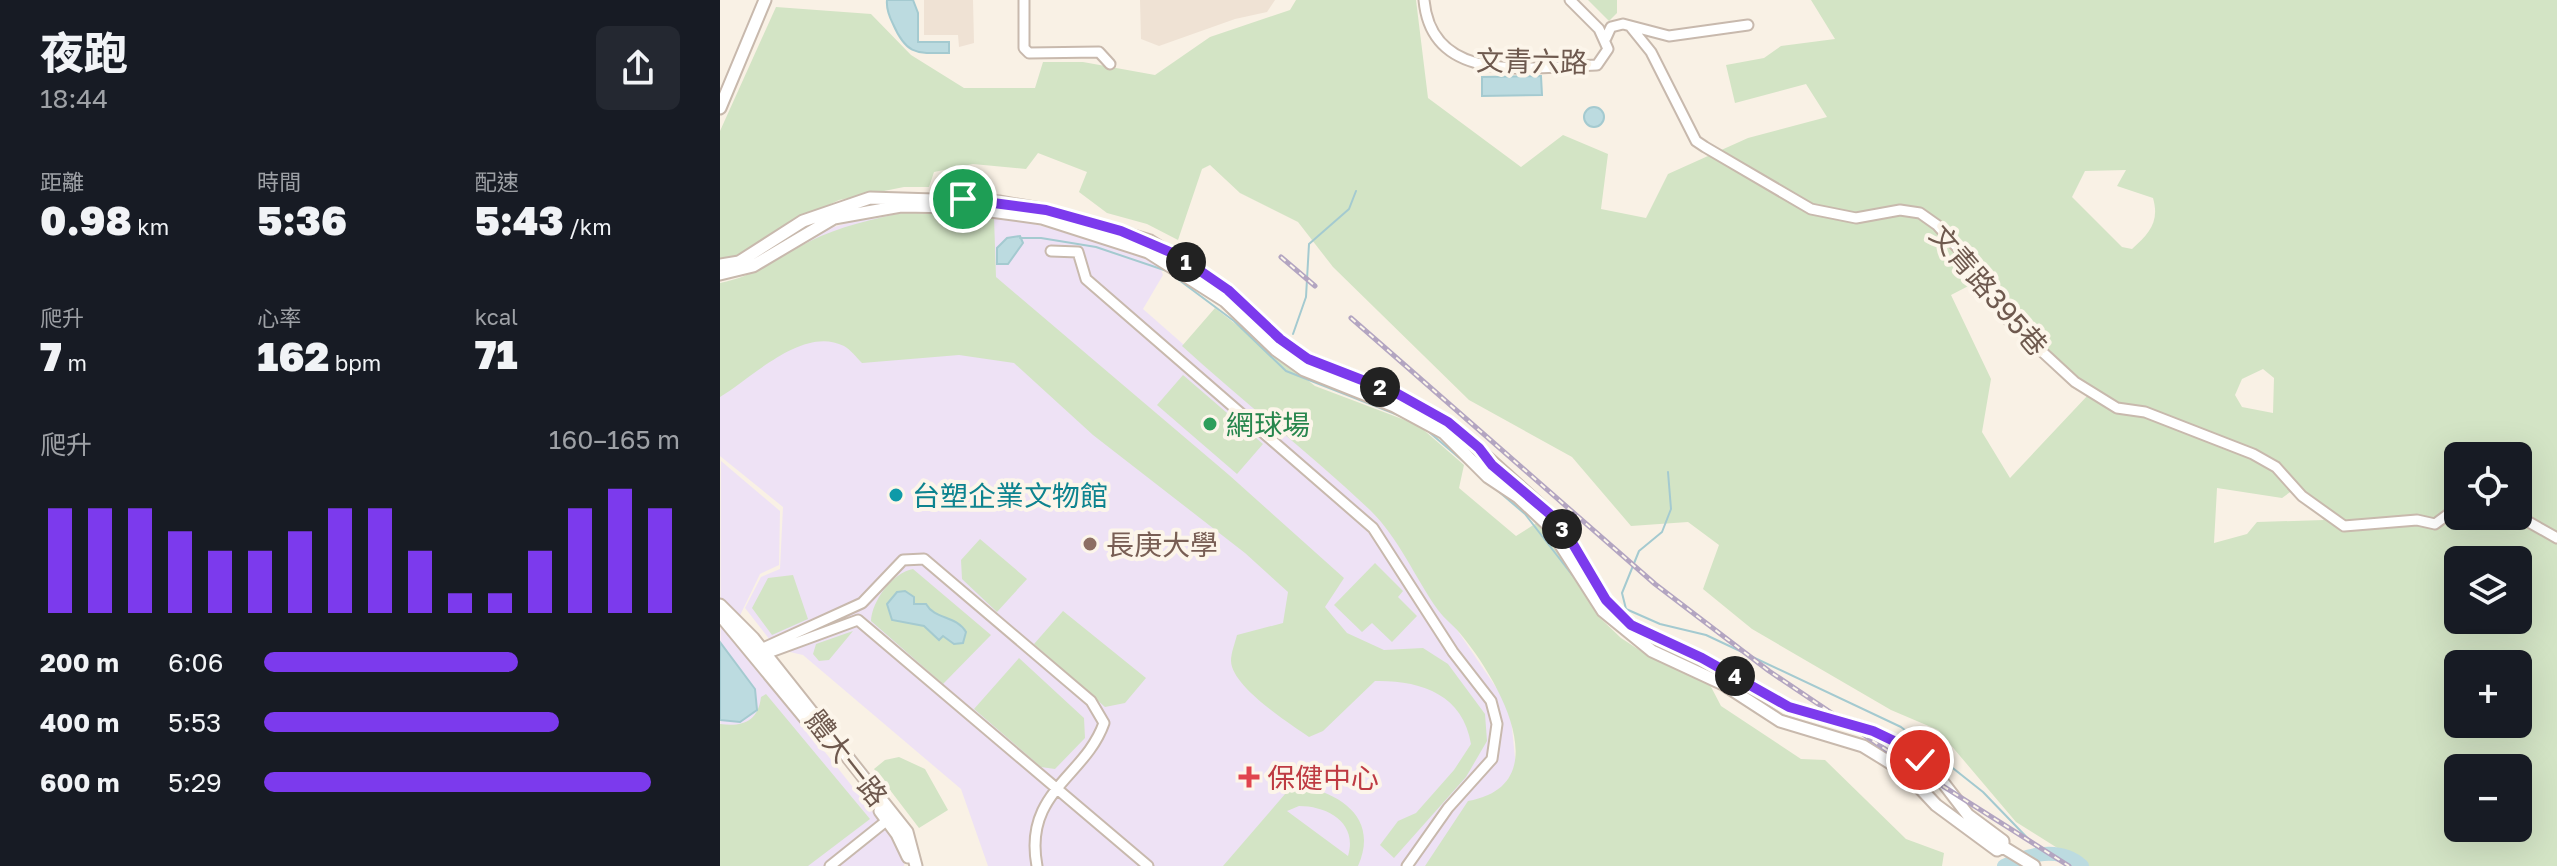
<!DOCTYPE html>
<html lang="zh-TW">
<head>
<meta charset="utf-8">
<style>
  :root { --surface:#171b24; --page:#242831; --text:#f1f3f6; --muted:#9ea1a6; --accent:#7c3aed }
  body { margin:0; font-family:"Golos Text","Noto Sans TC",sans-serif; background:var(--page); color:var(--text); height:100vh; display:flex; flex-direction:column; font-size:30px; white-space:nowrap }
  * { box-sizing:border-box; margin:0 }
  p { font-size:26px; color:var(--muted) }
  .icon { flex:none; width:44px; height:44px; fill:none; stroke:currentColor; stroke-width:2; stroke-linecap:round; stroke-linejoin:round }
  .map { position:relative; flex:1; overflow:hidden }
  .sheet { display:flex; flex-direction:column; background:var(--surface); width:720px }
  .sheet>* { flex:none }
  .buttons { position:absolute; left:1724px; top:442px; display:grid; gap:16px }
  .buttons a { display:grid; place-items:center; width:88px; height:88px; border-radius:12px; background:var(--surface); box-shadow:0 8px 32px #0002; font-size:40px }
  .pin { position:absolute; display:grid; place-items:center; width:68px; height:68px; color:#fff; margin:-34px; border:4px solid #fff; border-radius:50%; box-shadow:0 2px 8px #0007 }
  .km { position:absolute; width:40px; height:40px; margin:-20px; border-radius:50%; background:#222; color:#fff; font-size:22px; line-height:40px; text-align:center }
  .round { display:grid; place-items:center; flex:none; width:84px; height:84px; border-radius:12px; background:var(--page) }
  .headline { display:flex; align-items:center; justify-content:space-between; height:136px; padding:0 40px }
  h1 { font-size:44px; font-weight:800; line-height:60px }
  .stats { display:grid; grid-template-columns:repeat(3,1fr); gap:12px; height:136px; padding:8px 40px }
  .stats div { display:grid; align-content:center }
  .stats b { font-size:40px; font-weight:800 }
  .stats small { font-size:22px; font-weight:400 }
  .stats p { font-size:22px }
  .chart { height:224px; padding:16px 40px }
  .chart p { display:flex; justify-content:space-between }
  .chart svg { width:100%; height:144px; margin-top:8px; stroke:var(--accent); stroke-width:6 }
  ul { padding:0 40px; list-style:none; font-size:26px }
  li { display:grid; grid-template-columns:128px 96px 1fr; align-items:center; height:60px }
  li i { height:20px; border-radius:10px; background:var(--accent) }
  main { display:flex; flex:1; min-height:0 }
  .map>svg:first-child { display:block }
  .residential { fill:#efe2d4 }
  .education { fill:#eee2f5 }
  .green { fill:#d3e4c5; fill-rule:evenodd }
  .water { fill:#bcdbe0; stroke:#a4cad0; stroke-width:2 }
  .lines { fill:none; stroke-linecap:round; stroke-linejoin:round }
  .stream { stroke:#a4cad0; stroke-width:2 }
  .river { stroke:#bcdbe0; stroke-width:14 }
  .minor-casing { stroke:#c8b9ad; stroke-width:13 }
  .tertiary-casing { stroke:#c8b9ad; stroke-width:15 }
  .minor { stroke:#fff; stroke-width:9 }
  .tertiary { stroke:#fff; stroke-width:11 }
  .rail-casing { stroke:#b3a5c1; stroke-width:5 }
  .rail { stroke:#fcf5ea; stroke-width:2; stroke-dasharray:6; stroke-linecap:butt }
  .route-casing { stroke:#fff; stroke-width:16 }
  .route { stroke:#7c3aed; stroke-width:10 }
  .leisure-dot { fill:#2e9e5b; stroke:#fcf5ea; stroke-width:3 }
  .culture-dot { fill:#0f9aa8; stroke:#fcf5ea; stroke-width:3 }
  .education-dot { fill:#8d6e63; stroke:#fcf5ea; stroke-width:3 }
  .health-dot { fill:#e0444e; stroke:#fcf5ea; stroke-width:3 }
  .labels { text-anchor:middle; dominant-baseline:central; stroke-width:8; stroke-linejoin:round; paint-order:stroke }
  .street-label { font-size:28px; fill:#6e594e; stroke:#fcf5ea }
  .leisure-label { font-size:28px; fill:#27864d; stroke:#fcf5ea; text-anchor:start }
  .culture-label { font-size:28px; fill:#0d838f; stroke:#fcf5ea; text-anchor:start }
  .education-label { font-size:28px; fill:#785e54; stroke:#fcf5ea; text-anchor:start }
  .health-label { font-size:28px; fill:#be3a42; stroke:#fcf5ea; text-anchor:start }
</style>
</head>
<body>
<main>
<section class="sheet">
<div class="headline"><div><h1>夜跑</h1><p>18:44</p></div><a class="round"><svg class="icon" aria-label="share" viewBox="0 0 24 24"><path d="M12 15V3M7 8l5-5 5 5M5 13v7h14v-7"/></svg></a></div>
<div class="stats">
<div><p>距離</p><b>0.98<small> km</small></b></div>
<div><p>時間</p><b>5:36</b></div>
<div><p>配速</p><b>5:43<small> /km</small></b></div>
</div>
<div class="stats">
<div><p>爬升</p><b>7<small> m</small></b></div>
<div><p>心率</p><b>162<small> bpm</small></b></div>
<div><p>kcal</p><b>71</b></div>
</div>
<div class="chart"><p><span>爬升</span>160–165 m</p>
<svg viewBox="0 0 160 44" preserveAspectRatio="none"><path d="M5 44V12M15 44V12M25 44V12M35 44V19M45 44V25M55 44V25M65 44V19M75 44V12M85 44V12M95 44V25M105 44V38M115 44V38M125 44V25M135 44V12M145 44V6M155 44V12"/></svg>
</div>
<ul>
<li><b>200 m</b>6:06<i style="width:61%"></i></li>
<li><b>400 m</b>5:53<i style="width:71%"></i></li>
<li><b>600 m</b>5:29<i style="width:93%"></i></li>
</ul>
</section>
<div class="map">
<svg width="1837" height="866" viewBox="0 0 1837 866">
  <rect width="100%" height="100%" fill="#f9f1e5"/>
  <path class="residential" d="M204 0H253L254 43 239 47 238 35H204Z
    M420 0H555L547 12 515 19 439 46 421 39Z"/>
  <path class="education" d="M163 212 277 215 359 235 439 264 443 275 423 309 662 519 790 708 796 768 725 866H268L241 789 83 655 57 649 25 608 41 577 60 569 63 507 0 456V361L63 255 101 231Z
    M1 461 60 511 59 565 40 574 11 634 175 840 185 855 184 866H0Z"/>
  <path class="green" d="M576 0H696L708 98 801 167 843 135 888 154 881 209 926 218 948 174 1028 138 1107 117 1086 84 1015 103 1006 65 1044 58 1061 46 1115 39 1091 0H1837V866H1366L1296 822 1218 730 1171 710 1032 629 983 589 999 545 968 522 911 526 852 457 749 400 613 267 578 222 520 193 490 165 482 169 458 240 427 224 387 213 359 192 367 172 318 153 306 169 253 164 214 172 209 187H184L119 200 71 223 21 256 0 258V131L56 7 151 14 191 55 244 88H315L323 62H363L435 75 490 37 570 10ZM1406 170 1397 186 1433 198C1440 222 1429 234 1412 249L1402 247 1352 197 1365 171ZM1258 281C1289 327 1324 362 1369 394L1290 478 1262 432 1271 379 1231 295ZM1543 369 1554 378 1553 413 1522 407 1515 395 1522 379ZM1738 456H1798V516H1738ZM1497 488 1562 498 1573 490 1604 520 1537 522 1527 534 1494 543ZM1738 560H1798V620H1738ZM1738 664H1798V724H1738ZM1738 768H1798V828H1738Z
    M868 0H897V13L889 21Z
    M198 210 274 217 276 277 509 475 624 578 605 607 627 633 664 650 703 648 728 664 765 714 767 741 746 777 674 858 660 845 678 821 696 813 734 770 751 744C743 694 700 680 655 681L603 731 589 737C569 723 512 687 511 661 511 653 515 643 517 635L563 623 568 592 525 553 373 435 294 363 239 355 142 363C137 358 130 349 124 346 83 325 32 378 0 397V283C45 273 62 253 101 236 132 223 165 216 198 210Z
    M495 308 595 386 698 425 744 465 739 488 796 536 818 522 879 617 901 638 930 657 989 683 1001 706 1081 759 1105 760 1186 839 1224 853 1222 866H705L748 801C839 785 778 680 743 637 736 627 725 620 718 610 695 578 679 538 650 510 590 453 523 402 462 346Z
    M463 375 543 444 517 474 437 405Z
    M260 539 307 579 277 612 242 579 241 560Z
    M655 563 683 591 678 597 697 616 672 642 652 623 642 632 614 605Z
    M193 569 271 635 223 684 151 621C152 601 172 573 193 569Z
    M73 575 88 619 52 635 32 608 48 578Z
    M343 611 426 678 405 703 385 707 314 644Z
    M133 631 109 660 99 661 93 654 96 644Z
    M299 658 364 718 365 738 335 769 321 767 254 709Z
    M46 694 150 819 88 866H0V724C22 727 38 722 41 697Z
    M179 757 205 769 228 810 199 828 154 769 165 760Z
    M584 772 592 779 586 787C625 796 658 821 638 866H503ZM579 806C608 806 638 823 628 856L567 811Z"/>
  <path class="water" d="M167 0H193L198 13V42H229V53C197 53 187 56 173 24 169 16 166 9 167 0Z
    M821 76 822 95 762 96V77Z
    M864 117a10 10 0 1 1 20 0a10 10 0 1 1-20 0Z
    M300 236 303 243 288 264H277V248L287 238Z
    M177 592 185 591 194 597V604H206C215 620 236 615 246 632L243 643 234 644 223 636 219 640 204 626 172 620 167 604Z
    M0 642 35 689 37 710 20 722 0 720Z"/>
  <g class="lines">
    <path class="stream" d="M300 238H321L376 247 447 271 514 321 566 371 683 417
      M573 334 586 297 589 244 629 209 636 191
      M709 432 805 514 863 589
      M948 472 951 509 942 532 919 551 902 593 906 609 940 624 986 635 1181 727 1263 792 1321 852"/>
    <path class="river" d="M1284 866C1308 854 1340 846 1362 866"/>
    <defs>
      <path id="minor" d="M304 0V48L309 53 379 52 390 64
        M704 0C712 88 816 66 877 65L888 49 879 29 850 0
        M910 26 931 52 976 141 985 147 1091 209 1136 218 1180 210 1200 213 1217 225 1252 264 1289 321 1355 382 1397 408 1425 412 1533 454 1556 467 1582 496 1624 526 1697 520 1715 524 1738 507
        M886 38 891 27 903 24 949 36 1028 25
        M331 251 358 252 366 279 653 528 733 652 771 701 777 724 772 759 728 808 687 866
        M1798 516 1837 538
        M39 654 41 649 142 603 183 560 204 559 371 701 384 723C365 777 303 792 317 866
        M40 656 138 620 428 866
        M110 866 170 818"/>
      <path id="tertiary" d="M0 108 45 0
        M0 265 19 262 83 221 150 198 279 202 326 210 430 241 508 290 560 339 588 359 678 394 728 422 831 515 850 539 886 600 908 623 938 640 982 658 1069 707 1153 731 1176 742 1218 776 1248 815 1283 841V847L1314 866
        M0 274 33 266 114 218 181 206 240 207 322 218 428 252 505 301 556 350 584 370 674 406 724 433 768 477 798 497 828 525 883 611 932 651 1003 684 1060 721 1143 746 1185 772 1216 805 1277 850 1283 847
        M0 605 33 638 187 832 196 866
        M0 615 104 741
        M160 811 177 834 188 857"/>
    </defs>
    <use href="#minor" class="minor-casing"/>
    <use href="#tertiary" class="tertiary-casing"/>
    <use href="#minor" class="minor"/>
    <use href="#tertiary" class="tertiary"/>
    <defs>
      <path id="rail" d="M561 257 595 286
        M631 318 935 584 1049 671 1177 757 1349 866"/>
    </defs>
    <use href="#rail" class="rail-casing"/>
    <use href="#rail" class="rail"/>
  </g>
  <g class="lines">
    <defs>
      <path id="route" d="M243 199 326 210 401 231 457 255 508 290 560 339 588 359 678 394 728 422 759 448 772 465 831 515 850 539 886 600 911 625 982 658 1069 707 1153 731 1176 742 1200 760"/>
    </defs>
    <use href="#route" class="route-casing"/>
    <use href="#route" class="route"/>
  </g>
  <circle class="leisure-dot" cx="490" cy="424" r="8"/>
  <circle class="culture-dot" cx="176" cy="495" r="8"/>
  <circle class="education-dot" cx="370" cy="544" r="8"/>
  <path class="health-dot" d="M525 765h8v8h8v8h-8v8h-8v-8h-8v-8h8z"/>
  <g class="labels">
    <g class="street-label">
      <text transform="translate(812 61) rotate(1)">文青六路</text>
      <text transform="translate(1269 290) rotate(49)">文青路395巷</text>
      <text transform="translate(127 758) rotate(52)">體大一路</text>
    </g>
    <g class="leisure-label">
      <text x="506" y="424">網球場</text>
    </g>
    <g class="culture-label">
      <text x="192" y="495">台塑企業文物館</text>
    </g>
    <g class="education-label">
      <text x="386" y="544">長庚大學</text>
    </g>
    <g class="health-label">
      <text x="547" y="777">保健中心</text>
    </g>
  </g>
</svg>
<div class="buttons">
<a><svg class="icon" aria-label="locate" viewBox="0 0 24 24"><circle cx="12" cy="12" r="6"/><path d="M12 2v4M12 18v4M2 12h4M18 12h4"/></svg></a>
<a><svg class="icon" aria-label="layers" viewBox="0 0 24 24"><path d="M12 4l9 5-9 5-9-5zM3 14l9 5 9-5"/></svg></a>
<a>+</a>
<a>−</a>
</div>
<div class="pin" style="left:243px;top:199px;background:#1e9e55"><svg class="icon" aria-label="arrive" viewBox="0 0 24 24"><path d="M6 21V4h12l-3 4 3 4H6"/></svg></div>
<div class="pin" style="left:1200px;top:760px;background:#d93025"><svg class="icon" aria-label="check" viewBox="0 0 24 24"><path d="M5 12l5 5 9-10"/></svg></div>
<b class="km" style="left:466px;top:262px">1</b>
<b class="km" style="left:660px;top:387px">2</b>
<b class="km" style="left:842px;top:529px">3</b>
<b class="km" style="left:1015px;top:676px">4</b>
</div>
</main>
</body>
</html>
